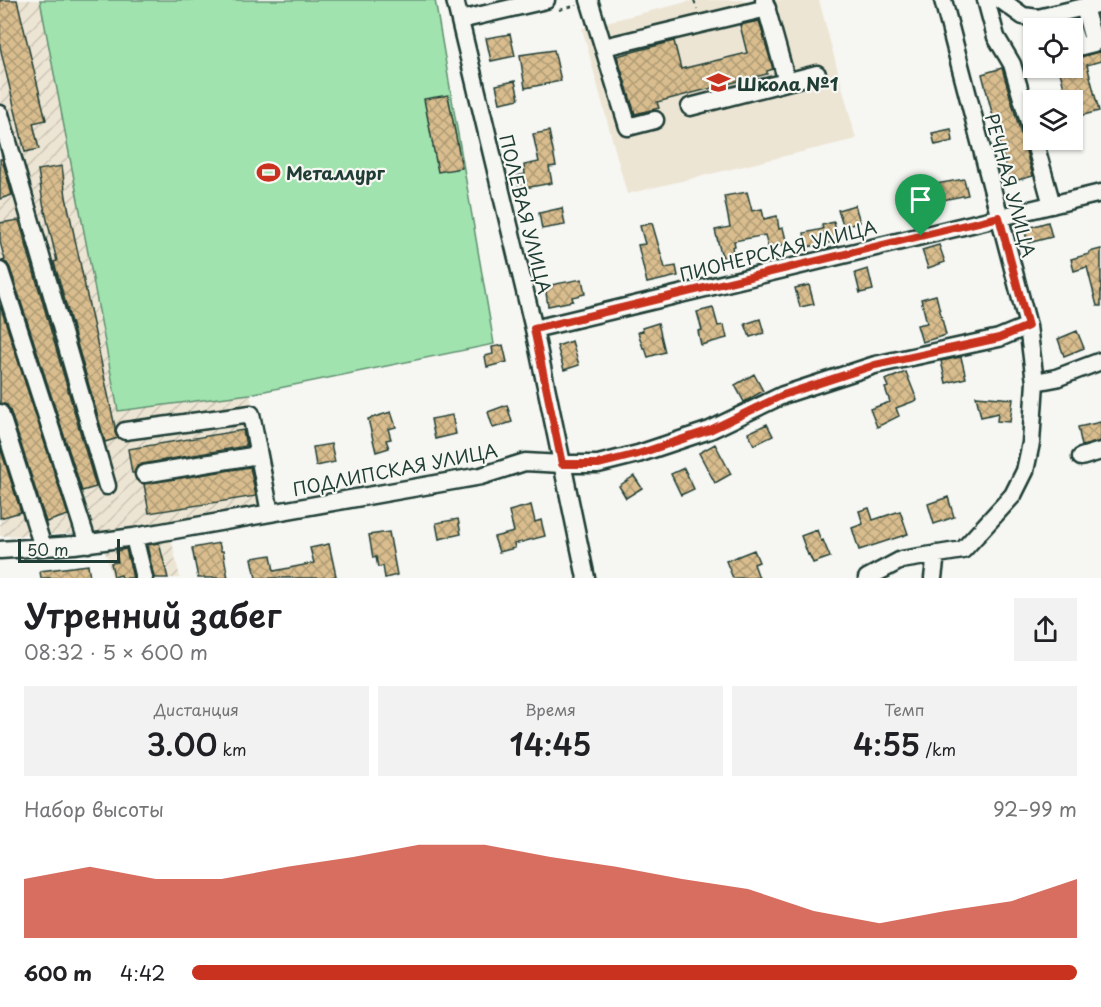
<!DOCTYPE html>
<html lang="ru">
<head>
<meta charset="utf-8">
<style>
  :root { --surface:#fff; --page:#f2f2f2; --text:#202124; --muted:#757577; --accent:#c8321e }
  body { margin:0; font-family:"Playpen Sans",sans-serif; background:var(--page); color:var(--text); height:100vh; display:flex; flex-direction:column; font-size:22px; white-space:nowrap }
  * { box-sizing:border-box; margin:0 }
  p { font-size:20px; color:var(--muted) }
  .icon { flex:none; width:33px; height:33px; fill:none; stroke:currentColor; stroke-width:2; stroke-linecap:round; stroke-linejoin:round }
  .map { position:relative; height:578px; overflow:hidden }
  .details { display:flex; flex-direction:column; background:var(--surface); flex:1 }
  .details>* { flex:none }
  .controls { position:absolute; left:1023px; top:18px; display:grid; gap:12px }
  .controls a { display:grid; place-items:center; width:60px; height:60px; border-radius:0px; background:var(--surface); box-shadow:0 2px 4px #0004; font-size:30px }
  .scale { position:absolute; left:18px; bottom:15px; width:102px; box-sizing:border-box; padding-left:6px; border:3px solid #1f3d34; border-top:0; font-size:16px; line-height:21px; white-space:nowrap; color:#1f3d34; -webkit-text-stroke:4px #f6f6f2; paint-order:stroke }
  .pin { position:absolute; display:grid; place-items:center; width:51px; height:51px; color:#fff; margin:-62px -26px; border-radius:50% 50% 50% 0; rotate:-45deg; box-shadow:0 0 6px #0007 }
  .pin .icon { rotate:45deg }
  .round { display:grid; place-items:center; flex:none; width:63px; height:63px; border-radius:0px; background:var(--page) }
  .head { display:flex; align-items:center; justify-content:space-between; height:102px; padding:0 24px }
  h1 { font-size:33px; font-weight:600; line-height:45px }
  .metrics { display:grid; grid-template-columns:repeat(3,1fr); gap:9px; height:102px; padding:6px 24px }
  .metrics div { display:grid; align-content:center; border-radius:0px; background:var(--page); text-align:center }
  .metrics b { font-size:30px; font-weight:600 }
  .metrics small { font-size:16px; font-weight:400 }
  .metrics p { font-size:16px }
  .chart { height:168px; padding:12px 24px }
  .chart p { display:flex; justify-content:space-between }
  .chart svg { width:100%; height:108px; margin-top:6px; fill:var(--accent); opacity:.7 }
  ul { padding:0 24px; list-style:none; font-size:20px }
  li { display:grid; grid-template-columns:96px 72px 1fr; align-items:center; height:45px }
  li i { height:15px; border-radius:8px; background:var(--accent) }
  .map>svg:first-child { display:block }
  .built { fill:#ede5d4 }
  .industrial { fill:url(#industrial-furrows) }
  .green { fill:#a0e3ae; stroke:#609071; stroke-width:1.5 }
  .building { fill:url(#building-cross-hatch); stroke:#1f3d34; stroke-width:1.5 }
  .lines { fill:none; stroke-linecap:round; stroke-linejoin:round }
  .minor-casing { stroke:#1f3d34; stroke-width:21 }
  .path { stroke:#1f3d34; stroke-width:2; stroke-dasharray:4.5 4.5; stroke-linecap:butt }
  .minor { stroke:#f6f6f2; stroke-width:16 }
  .route-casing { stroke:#fff; stroke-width:12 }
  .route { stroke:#c8321e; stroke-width:8 }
  .labels { text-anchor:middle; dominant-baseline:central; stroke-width:4.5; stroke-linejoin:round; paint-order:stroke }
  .poi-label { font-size:18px; font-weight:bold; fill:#1f3d34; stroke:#f6f6f2; text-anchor:start }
  .street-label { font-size:18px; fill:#1f3d34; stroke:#f6f6f2 }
</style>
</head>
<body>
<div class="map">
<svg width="1101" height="578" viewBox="0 0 1101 578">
  <defs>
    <pattern id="industrial-furrows" width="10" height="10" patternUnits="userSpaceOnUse" patternTransform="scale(1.5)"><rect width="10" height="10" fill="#ede5d4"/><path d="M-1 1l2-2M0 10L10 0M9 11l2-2" fill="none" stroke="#cbc5b7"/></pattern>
    <pattern id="building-cross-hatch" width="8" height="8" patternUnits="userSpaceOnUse" patternTransform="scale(1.5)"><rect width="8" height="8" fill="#d9bd8e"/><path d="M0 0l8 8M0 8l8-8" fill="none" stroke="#af9b75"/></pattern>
  </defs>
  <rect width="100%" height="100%" fill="#f6f6f2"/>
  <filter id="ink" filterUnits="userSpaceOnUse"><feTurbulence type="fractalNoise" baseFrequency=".0167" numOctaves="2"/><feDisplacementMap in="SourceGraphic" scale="12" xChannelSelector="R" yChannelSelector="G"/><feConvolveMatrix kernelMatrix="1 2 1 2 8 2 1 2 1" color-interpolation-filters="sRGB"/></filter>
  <g filter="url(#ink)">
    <path class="built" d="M695 0H819L856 139 627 194 582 28Z"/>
    <path class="industrial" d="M0 0H40L118 411 250 394 273 504 97 533 0 536Z
      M171 538 180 578H112L104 547Z"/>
    <path class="green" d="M40 0H435L494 344 250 394 118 411Z"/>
    <path class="building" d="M0 0H17L46 120 33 123 39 149 25 152 0 47Z
      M759 21 773 69 767 71V74L657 102 659 108 635 114 617 56 674 41 681 69 747 53 740 25Z
      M510 34 515 56 491 61 486 38Z
      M554 50 561 81 525 88 520 55Z
      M1101 51V61L1087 65 1099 111 1072 118V100H1067L1059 68H1072V56L1081 57Z
      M1002 68 1033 176 1010 182 982 74Z
      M515 81 519 99 500 103 496 85Z
      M448 95 462 168 438 172 424 99Z
      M951 129 953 141 935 145 932 133Z
      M549 131 556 166 549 167 552 183 519 189 517 176 525 174 524 165 539 162 533 134Z
      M0 159H2L12 195 0 199Z
      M62 166 66 197 115 427V433L118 438 105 442 54 262 57 261 43 203 38 170Z
      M964 179 968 195 943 200 942 198 927 202 924 186Z
      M747 192 752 211 762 209 764 219 777 216 779 229 783 228 787 244 768 248 765 235 734 241 735 246 732 247 734 257 724 259 720 250 715 230 730 227 724 196Z
      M855 205 860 222 844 227 838 210Z
      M562 208 565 225 542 229 539 213Z
      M19 220 96 487 82 491 10 268 7 263 2 261 5 260 0 242V223Z
      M834 222 838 241 807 247 804 233 823 229 822 225Z
      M1048 222 1052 237 1028 243 1024 229Z
      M652 223 665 268 676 266 678 276 647 283 638 245 645 244 640 226Z
      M939 245 945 262 928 268 922 250Z
      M1101 249V306H1097L1087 267 1074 271 1071 259 1089 254V252Z
      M868 269 873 290 860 293 855 273Z
      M582 279 585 294 572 297 573 301 548 306 545 286Z
      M809 285 814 304 800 307 795 288Z
      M936 295 946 335 922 342 917 325 927 323 921 299Z
      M0 305 68 515 46 522 10 410 7 405 0 403Z
      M713 308 718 326 724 325 727 338 701 345 698 331 702 330 697 312Z
      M760 319 764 333 750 337 745 324Z
      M658 323 665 352 648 357 645 348H643L638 332 643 331 642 328Z
      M1077 331 1084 348 1064 356 1058 339Z
      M572 341 579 365 564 370 557 346Z
      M503 345 507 362 487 367 485 356 493 354 492 347Z
      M961 357 966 378 946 383 941 361Z
      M906 372 917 400 896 408 899 416 877 427 870 409 890 402 885 388 888 387 885 380Z
      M754 374 763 391 744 402 735 385Z
      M976 396 1013 399 1010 422 997 421 998 413 981 417Z
      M507 405 512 422 493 428 488 412Z
      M391 412 396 427 388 429 391 439 386 440 389 448 376 452 368 419Z
      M452 415 456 434 435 439 431 419Z
      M1101 422V441L1082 446 1078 427Z
      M767 424 773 436 754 445 748 433Z
      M243 430 246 446 142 464 137 466 134 473H132L128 449Z
      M331 444 335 462 316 466 313 447Z
      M715 444 731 474 715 483 699 453Z
      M0 447 21 512 0 518Z
      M250 467 256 496 149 513 144 484Z
      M684 468 694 489 681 495 671 474Z
      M634 476 642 488 626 498 619 486Z
      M948 497 954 517 934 524 928 504Z
      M531 505 535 522 541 520 545 536 514 544 515 548 499 552 494 537 514 532 509 511Z
      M869 508 873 520 900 511 908 534 859 550 852 528 863 524 859 511Z
      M458 519 461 534 439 539 436 523Z
      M817 530 821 541 823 540 830 557 813 563 809 554 808 555 801 536Z
      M389 532 397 575 385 578 383 566 378 567 376 557 373 558 369 535Z
      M159 543 168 578H154L147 545Z
      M219 543 221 551H223L228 578H198L192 548Z
      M329 544 336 576 327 578H256L252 558 271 555 274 571 314 563 310 548Z
      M126 549 133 578H122L121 575 114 577 111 563 118 562 116 551Z
      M754 550 759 562 754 564 759 578H733L726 561Z
      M88 565 90 578H41L40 571Z"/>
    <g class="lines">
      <defs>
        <path id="minor" d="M455 0 534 329 586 578
          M589 0 628 127 655 120
          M764 0 787 82
          M986 0 996 37 1012 64 1034 139
          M1001 0 1023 16 1038 18 1101 3
          M460 20 546 0
          M1072 29 1078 47 1094 43 1084 7
          M604 47 767 8
          M690 107 817 74
          M0 114 107 486
          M1034 140 1052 205
          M0 271 88 544
          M534 329 1101 193
          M1035 382 1056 378 1101 361
          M0 413 43 547
          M125 431 251 414 270 513
          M1081 457 1101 451
          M144 474 258 455
          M134 537 144 578
          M0 550 74 545 134 537 481 476 525 462 562 464H598L638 454 710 430 783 395 875 365 999 338 1028 326
          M867 578 901 560 963 550 1013 495 1025 471 1031 443 1035 382 1028 326 943 0
          M933 578 936 554"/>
      </defs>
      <use href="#minor" class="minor-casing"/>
      <path class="path" d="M694 0 697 9
        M559 10 577 5"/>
      <use href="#minor" class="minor"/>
    </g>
  </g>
  <g class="lines" filter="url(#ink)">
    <defs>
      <path id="route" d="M999 217 1028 326 999 338 875 365 783 395 710 430 638 454 598 464H562L534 329Z"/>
    </defs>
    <use href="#route" class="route-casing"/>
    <use href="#route" class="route"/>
  </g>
  <defs>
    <symbol id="school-bare" viewBox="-9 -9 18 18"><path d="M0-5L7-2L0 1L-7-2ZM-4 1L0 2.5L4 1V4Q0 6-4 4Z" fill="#c8321e" stroke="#f6f6f2" stroke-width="2.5" paint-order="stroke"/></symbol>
    <symbol id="stadium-bare" viewBox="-9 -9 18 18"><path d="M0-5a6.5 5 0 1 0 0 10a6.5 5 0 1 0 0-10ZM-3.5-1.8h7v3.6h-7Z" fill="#c8321e" stroke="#f6f6f2" stroke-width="2.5" paint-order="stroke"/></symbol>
  </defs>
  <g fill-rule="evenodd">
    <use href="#school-bare" x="702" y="66" width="33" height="33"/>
    <use href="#stadium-bare" x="252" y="156" width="33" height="33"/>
  </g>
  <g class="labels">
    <g class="poi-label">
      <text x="737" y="83">Школа №1</text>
      <text x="286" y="172">Металлург</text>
    </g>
    <g class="street-label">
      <text transform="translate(1011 185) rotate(75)">РЕЧНАЯ УЛИЦА</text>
      <text transform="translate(526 214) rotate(76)">ПОЛЕВАЯ УЛИЦА</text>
      <text transform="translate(778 250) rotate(-14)">ПИОНЕРСКАЯ УЛИЦА</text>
      <text transform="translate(395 469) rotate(-11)">ПОДЛИПСКАЯ УЛИЦА</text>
    </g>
  </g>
</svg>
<div class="controls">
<a><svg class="icon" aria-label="locate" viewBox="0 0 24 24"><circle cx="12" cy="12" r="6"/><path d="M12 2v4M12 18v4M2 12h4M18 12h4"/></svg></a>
<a><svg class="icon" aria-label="layers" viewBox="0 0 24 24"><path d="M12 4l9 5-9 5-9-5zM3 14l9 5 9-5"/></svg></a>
</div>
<div class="scale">50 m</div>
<div class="pin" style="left:921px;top:236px;background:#1e9e55"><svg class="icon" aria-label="arrive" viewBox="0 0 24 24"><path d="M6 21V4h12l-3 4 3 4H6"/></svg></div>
</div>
<section class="details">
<div class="head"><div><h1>Утренний забег</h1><p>08:32 · 5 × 600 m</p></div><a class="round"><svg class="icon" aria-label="share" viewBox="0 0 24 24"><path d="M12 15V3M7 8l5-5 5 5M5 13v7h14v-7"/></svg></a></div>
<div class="metrics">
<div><p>Дистанция</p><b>3.00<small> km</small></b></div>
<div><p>Время</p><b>14:45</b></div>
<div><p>Темп</p><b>4:55<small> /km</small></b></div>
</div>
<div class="chart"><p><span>Набор высоты</span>92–99 m</p>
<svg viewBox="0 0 160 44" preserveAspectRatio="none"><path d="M0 44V20L10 15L20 20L30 20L40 15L50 11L60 6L70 6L80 11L90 15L100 20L110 24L120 33L130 38L140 33L150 29L160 20V44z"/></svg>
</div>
<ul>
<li><b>600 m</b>4:42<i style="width:100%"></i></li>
</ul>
</section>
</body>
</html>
